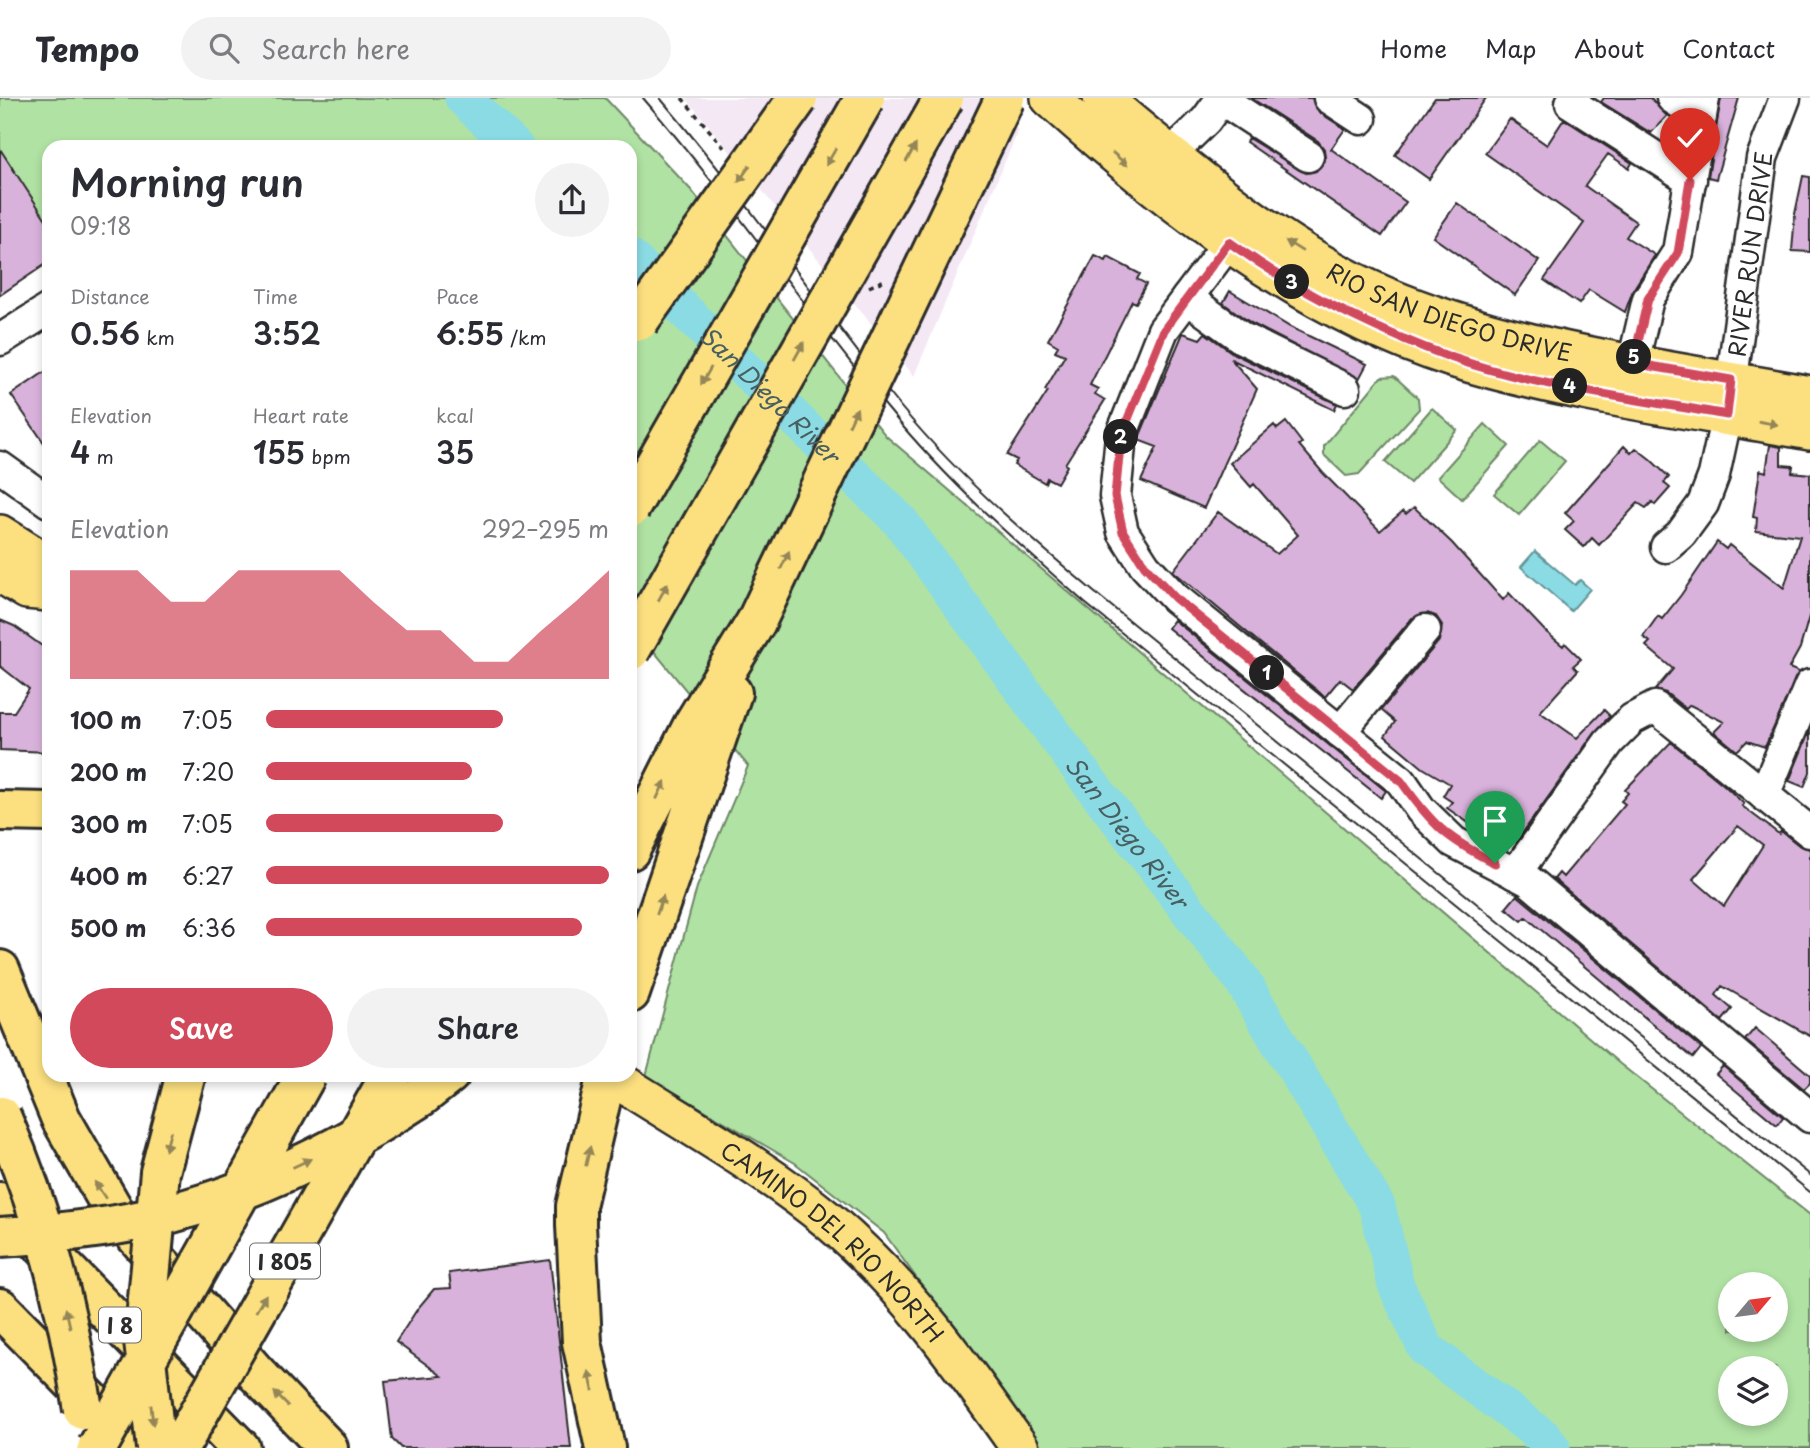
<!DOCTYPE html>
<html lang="en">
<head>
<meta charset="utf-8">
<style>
  :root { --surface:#fff; --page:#f2f2f3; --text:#2b2b33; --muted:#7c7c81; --line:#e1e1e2; --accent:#d1495b }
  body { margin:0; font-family:"Playpen Sans",sans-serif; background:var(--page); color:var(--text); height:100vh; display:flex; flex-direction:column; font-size:26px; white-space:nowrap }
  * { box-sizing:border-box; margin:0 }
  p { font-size:23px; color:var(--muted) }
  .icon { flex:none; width:38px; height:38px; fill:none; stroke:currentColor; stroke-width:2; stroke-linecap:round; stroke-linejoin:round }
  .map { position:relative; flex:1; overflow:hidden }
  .sheet { position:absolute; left:42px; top:42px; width:595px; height:942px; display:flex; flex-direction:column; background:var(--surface); border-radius:21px; box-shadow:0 4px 10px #0003 }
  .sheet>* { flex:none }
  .needle { width:46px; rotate:61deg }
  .buttons { position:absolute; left:1718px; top:1174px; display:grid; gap:14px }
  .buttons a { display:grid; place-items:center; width:70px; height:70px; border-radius:50%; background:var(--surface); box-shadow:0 4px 10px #0003; font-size:35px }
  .pin { position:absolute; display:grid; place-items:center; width:60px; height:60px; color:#fff; margin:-72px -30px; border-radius:50% 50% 50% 0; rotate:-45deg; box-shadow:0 0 7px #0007 }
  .pin .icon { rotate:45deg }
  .km { position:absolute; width:35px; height:35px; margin:-18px; border-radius:50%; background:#222; color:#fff; font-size:19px; line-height:35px; text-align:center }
  .round { display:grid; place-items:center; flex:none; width:74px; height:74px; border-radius:37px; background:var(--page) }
  .headline { display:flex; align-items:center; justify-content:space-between; height:119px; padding:0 28px }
  h1 { font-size:38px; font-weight:600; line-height:52px }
  .stats { display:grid; grid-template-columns:repeat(3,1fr); gap:10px; height:119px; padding:7px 28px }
  .stats div { display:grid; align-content:center }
  .stats b { font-size:30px; font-weight:600 }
  .stats small { font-size:19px; font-weight:400 }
  .stats p { font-size:19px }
  .chart { height:196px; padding:14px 28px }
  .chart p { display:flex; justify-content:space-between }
  .chart svg { width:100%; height:126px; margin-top:7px; fill:var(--accent); opacity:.7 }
  .cta { display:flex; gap:14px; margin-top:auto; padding:14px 28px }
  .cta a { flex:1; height:80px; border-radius:42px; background:var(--accent); color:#fff; font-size:28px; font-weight:600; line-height:80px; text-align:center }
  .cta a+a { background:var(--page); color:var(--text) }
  ul { padding:0 28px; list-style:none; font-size:23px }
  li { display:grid; grid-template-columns:112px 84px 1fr; align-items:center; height:52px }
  li i { height:18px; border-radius:9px; background:var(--accent) }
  header { display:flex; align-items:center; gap:42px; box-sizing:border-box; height:98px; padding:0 35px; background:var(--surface); border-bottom:2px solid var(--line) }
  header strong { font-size:33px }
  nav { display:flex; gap:38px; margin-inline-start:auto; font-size:24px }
  .search { width:490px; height:63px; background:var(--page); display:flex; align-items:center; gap:18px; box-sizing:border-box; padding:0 24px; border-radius:38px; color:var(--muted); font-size:26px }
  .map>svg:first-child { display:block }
  .built { fill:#f4e8f4 }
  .green { fill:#b0e2a3; stroke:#6e8667; stroke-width:2; fill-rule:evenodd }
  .water { fill:#8adbe4; stroke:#64959a; stroke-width:2 }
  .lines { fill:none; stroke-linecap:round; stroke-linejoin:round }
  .river { stroke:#8adbe4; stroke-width:37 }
  .building { fill:#d9b2db; stroke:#2b2b2b; stroke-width:2; fill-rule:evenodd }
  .minor-casing { stroke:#2b2b2b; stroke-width:35 }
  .major-casing { stroke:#2b2b2b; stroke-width:42 }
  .highway-casing { stroke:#2b2b2b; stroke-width:44 }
  .path { stroke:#2b2b2b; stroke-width:3.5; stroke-dasharray:5 5; stroke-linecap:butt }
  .minor { stroke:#fff; stroke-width:30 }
  .major { stroke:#fce080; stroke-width:37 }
  .highway { stroke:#fce080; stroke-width:38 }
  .tram { stroke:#2b2b2b; stroke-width:2 }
  .highway-bridge-casing { stroke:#2b2b2b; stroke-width:44; stroke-linecap:butt }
  .highway-bridge { stroke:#fce080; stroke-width:38 }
  .oneway { fill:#948656 }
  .route-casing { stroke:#fff; stroke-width:14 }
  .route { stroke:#d1495b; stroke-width:9 }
  .labels { text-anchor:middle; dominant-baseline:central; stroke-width:7; stroke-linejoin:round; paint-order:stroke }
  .shield { fill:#fff; stroke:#6b6b6b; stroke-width:2 }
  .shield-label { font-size:21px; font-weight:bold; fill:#2b2b2b }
  .street-label { font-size:23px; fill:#2b2b2b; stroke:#fff }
  .water-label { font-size:24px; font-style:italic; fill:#486062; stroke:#fff }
</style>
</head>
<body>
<header>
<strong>Tempo</strong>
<div class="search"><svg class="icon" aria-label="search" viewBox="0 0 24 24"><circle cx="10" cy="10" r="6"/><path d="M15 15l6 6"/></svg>Search here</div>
<nav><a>Home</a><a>Map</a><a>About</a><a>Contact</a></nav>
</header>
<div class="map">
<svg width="1810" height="1350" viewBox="0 0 1810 1350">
  <rect width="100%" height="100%" fill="#fff"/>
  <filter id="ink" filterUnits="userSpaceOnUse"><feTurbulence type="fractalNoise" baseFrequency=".0143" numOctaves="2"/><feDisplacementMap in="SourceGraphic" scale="14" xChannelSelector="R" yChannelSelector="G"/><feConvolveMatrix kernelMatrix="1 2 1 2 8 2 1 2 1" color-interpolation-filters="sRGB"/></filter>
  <g filter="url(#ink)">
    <path class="built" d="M686 0H987L1018 33 914 278Z"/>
    <path class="green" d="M0 0H605L691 92 886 338 1620 966 1810 1117V1350H1039L884 1135 795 1065 646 978 697 789 748 668 630 524V49H49V129L0 53ZM1731 1186H1776V1232H1731ZM1731 1270H1776V1316H1731Z
      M1394 278 1418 300 1419 311 1359 376 1346 378 1324 357V348L1381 279Z
      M1432 310 1457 332 1410 385 1385 364Z
      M1485 326 1509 348 1462 401 1438 379Z
      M1540 342 1565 363 1519 417 1494 396Z"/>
    <path class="water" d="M1535 453 1575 487 1580 482 1590 491 1571 513 1521 469Z"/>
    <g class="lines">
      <g class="river">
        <path d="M463 0 515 49"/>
        <path id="s1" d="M630 159 900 423 1081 673 1240 879 1377 1108 1396 1187 1426 1251 1545 1340 1552 1350"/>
      </g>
    </g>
    <path class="building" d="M1251 0H1312L1319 14 1345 31 1331 51 1406 104 1382 138 1246 44 1248 40 1306 75 1316 73 1325 60 1324 51 1318 43Z
      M1435 0H1486L1429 81 1395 57Z
      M1604 0H1650L1667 18 1651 35 1601 4Z
      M1721 0H1739L1716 81 1708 79Z
      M1510 21 1547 47 1564 21 1632 65 1629 70 1608 56 1585 88 1636 124 1626 139 1655 157 1633 192 1625 214 1589 192 1579 206 1544 182 1584 125 1485 55Z
      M0 51 49 126V164L0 197Z
      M1803 78 1810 79V154L1792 153 1795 116Z
      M1457 105 1539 163 1515 197 1433 139Z
      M1095 158 1106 163 1108 159 1140 176 1137 181 1146 186 1136 205 1132 203 1090 287 1098 291 1095 296 1105 302 1065 366 1067 368 1057 385 1047 380 1045 385 1014 367 1017 362 1007 357 1048 293 1045 292 1065 257 1055 253 1058 248 1048 242Z
      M1230 193 1290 229 1367 266 1359 281 1251 225 1223 205Z
      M1183 235 1200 241 1205 235 1234 256 1337 306 1334 312 1231 261 1257 291 1204 410 1141 383 1157 349 1138 342Z
      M49 271V352L11 297Z
      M1286 324 1302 345 1299 347 1323 375 1380 433 1403 413 1406 416 1414 409 1452 445 1503 502 1509 495 1545 533 1563 548 1565 545 1581 561 1573 568 1578 572 1540 614 1577 640 1604 612 1610 618 1595 634 1516 744 1501 735 1498 739 1490 733 1486 737 1447 710 1452 704 1443 698 1450 686 1423 670 1385 638 1395 624 1381 612 1439 543 1442 527 1436 518 1427 515 1412 520 1353 591 1340 581 1325 599 1173 473 1218 414 1277 456 1298 437 1254 386 1251 389 1230 365 1274 327 1277 331Z
      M1770 347 1781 349V367L1793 368 1792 374 1810 376V515L1800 550 1789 570 1799 574 1765 649 1747 643 1737 653 1714 634 1724 624 1690 607 1686 611 1666 595 1655 592 1673 571 1646 548 1650 544 1643 539 1658 518 1662 521 1681 497 1717 444 1726 451 1729 447 1784 490 1800 438 1756 433 1757 420 1753 419 1760 372 1766 374Z
      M1624 348 1631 355 1636 350 1650 361 1669 379 1664 385 1670 390 1655 407 1652 404 1646 410 1638 405 1599 447 1592 440 1584 449 1565 432 1574 423 1565 415Z
      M0 522 14 528 49 553V654L0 652V614H14L29 591 0 568Z
      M1174 522 1386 693 1381 700 1168 530Z
      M1810 632V674L1804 689 1789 683Z
      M1671 644 1724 687 1744 706 1742 708 1779 736 1781 733 1800 748 1810 751V938L1722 888 1716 897 1732 911 1722 923 1554 781 1559 775 1563 779 1625 706 1621 703 1628 695 1625 692ZM1738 728 1763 747 1724 808 1693 781Z
      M1517 797 1701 950 1693 960 1526 819 1522 823 1506 810Z
      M1755 930 1810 977V985L1804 991 1745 942Z
      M1723 968 1783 1019 1777 1027 1716 976Z
      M550 1162 571 1350H401L392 1341 385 1283 442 1278 396 1244 418 1210 434 1191 451 1190 449 1175Z"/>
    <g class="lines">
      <defs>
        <g id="minor">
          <path d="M1329 0 1361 21"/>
          <path d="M1575 0 1571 5 1691 82"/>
          <path d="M1672 0 1701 19"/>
          <path d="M1221 1 1308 58"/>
          <path d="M1170 57 1206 22 1222 0"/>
          <path d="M1229 144 1163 232 1121 338 1115 398 1123 434 1145 468 1175 500 1401 683 1421 712 1454 744 1529 783 1810 1019"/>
          <path d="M1187 200 1242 240 1345 291"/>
          <path d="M0 242 49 211"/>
          <path d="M1633 265 1648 201 1678 154 1704 0"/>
          <path d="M0 369 49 404"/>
          <path id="s2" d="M1666 449 1681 436 1703 406 1714 377 1727 317 1762 60 1785 0"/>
          <path d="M1340 634 1425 532"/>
          <path d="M1764 697 1810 587"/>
          <path d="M1515 776 1609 644 1632 621 1655 609 1810 734"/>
        </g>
        <g id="major">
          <path d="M1050 0C1168 106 1299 210 1452 260 1563 295 1695 312 1810 333"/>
          <path id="s3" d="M1102 0C1185 70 1283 154 1383 197 1517 254 1668 271 1810 297"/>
          <path d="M0 436 41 462 49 472"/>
          <path d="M0 475 27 492 49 494"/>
          <path id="s4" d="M608 976C682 1024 761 1067 829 1123 906 1188 963 1269 1020 1350"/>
        </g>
        <path id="highway" d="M0 713 49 714
          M630 752 693 627 756 524 824 381
          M0 872 61 1021 114 1113 256 1275 328 1350
          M630 895 732 595
          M422 998 450 976
          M0 1104 240 1350
          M0 1210 138 1350
          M605 1350 582 1244 576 1127V1108L607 976"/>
      </defs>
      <use href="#minor" class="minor-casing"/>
      <use href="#major" class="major-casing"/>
      <use href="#highway" class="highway-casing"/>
      <path class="path" d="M682 0 726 52
        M869 189 887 181"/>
      <use href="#minor" class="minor"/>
      <use href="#major" class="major"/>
      <use href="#highway" class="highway"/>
      <path class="tram" d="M643 0C730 100 804 210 889 312 947 383 1016 444 1085 505L1810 1094
        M660 0C742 96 814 199 892 298 950 371 1023 434 1094 494L1810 1077"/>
      <defs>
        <path id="highway-bridge" d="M639 223 798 0
          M824 381 1005 0
          M630 410 865 0
          M630 553 944 0
          M1 1018C44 1117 67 1206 83 1312
          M0 1139C48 1136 96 1132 142 1122 242 1101 338 1053 422 998
          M97 1350 307 976
          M156 1350 144 1243 160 1074 186 976
          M179 1350 391 976"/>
      </defs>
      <use href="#highway-bridge" class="highway-bridge-casing"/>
      <use href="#highway-bridge" class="highway-bridge"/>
    </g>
    <defs><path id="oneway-solid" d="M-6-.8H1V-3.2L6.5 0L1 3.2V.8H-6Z" transform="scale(1.75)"/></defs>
    <g class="oneway">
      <use href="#oneway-solid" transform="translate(911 55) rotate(-60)"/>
      <use href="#oneway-solid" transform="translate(831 59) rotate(120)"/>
      <use href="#oneway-solid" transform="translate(1120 61) rotate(41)"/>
      <use href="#oneway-solid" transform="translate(744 76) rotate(125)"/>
      <use href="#oneway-solid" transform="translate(1294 148) rotate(-148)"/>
      <use href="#oneway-solid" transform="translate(799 253) rotate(-61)"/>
      <use href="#oneway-solid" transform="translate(706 278) rotate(120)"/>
      <use href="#oneway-solid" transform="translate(853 319) rotate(-65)"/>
      <use href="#oneway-solid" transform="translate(1768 325) rotate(10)"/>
      <use href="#oneway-solid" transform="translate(785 462) rotate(-65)"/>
      <use href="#oneway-solid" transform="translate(663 494) rotate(-61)"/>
      <use href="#oneway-solid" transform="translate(661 692) rotate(-64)"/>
      <use href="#oneway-solid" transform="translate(660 807) rotate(-71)"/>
      <use href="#oneway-solid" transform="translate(168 1043) rotate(105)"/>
      <use href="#oneway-solid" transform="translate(588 1058) rotate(-77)"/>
      <use href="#oneway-solid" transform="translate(302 1065) rotate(-25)"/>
      <use href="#oneway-solid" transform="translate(100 1092) rotate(-123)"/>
      <use href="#oneway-solid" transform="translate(261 1205) rotate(-60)"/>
      <use href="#oneway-solid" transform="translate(68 1220) rotate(-103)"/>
      <use href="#oneway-solid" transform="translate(591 1283) rotate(-102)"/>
      <use href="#oneway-solid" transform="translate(281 1301) rotate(-134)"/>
      <use href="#oneway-solid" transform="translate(152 1317) rotate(84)"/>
    </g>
  </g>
  <g class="lines" filter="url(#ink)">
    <defs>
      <path id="route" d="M1495 765C1447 741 1432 727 1401 683L1175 500 1145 468 1123 434 1115 398 1121 338 1164 232 1229 144C1296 192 1372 231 1450 259 1535 289 1638 301 1727 317L1731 282 1633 265 1648 201 1678 155 1690 82"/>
    </defs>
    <use href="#route" class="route-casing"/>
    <use href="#route" class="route"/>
  </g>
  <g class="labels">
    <g class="shield">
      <rect x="250" y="1145.5" width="70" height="35" rx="5"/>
      <rect x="99" y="1209.5" width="42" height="35" rx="5"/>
    </g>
    <g class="shield-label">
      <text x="285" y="1163">I 805</text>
      <text x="120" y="1227">I 8</text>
    </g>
    <g class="street-label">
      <text stroke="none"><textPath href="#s2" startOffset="312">RIVER RUN DRIVE</textPath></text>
      <text stroke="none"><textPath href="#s3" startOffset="413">RIO SAN DIEGO DRIVE</textPath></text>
      <text stroke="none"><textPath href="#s4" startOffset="282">CAMINO DEL RIO NORTH</textPath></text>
    </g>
    <g class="water-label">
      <text stroke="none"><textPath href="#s1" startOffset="196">San Diego River</textPath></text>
      <text stroke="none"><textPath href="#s1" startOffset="763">San Diego River</textPath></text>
    </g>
  </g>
</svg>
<div class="buttons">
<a><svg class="needle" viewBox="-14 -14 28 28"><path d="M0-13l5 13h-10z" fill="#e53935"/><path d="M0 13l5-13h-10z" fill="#7c7c81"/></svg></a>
<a><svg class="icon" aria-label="layers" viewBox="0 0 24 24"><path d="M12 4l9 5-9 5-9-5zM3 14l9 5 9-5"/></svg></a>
</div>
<div class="pin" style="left:1495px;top:765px;background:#1e9e55"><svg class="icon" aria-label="arrive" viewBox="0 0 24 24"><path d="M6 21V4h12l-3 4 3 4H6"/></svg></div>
<div class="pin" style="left:1690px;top:82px;background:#d93025"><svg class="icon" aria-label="check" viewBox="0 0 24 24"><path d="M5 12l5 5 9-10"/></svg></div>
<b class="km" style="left:1267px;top:575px">1</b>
<b class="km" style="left:1121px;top:339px">2</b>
<b class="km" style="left:1292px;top:184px">3</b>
<b class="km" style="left:1570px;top:288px">4</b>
<b class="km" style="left:1634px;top:259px">5</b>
<section class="sheet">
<div class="headline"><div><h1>Morning run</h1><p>09:18</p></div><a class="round"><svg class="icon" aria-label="share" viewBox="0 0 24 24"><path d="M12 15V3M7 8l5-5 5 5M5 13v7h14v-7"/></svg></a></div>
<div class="stats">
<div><p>Distance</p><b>0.56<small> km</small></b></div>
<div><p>Time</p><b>3:52</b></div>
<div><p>Pace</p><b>6:55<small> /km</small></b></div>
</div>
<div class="stats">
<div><p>Elevation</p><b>4<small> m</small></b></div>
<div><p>Heart rate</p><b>155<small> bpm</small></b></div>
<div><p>kcal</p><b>35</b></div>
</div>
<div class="chart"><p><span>Elevation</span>292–295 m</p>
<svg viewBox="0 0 160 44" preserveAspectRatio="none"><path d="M0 44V6L10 6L20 6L30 17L40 17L50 6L60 6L70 6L80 6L90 17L100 27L110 27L120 38L130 38L140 27L150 17L160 6V44z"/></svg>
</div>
<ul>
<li><b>100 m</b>7:05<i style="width:69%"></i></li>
<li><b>200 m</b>7:20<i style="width:60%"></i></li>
<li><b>300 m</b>7:05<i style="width:69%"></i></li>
<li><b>400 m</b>6:27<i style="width:100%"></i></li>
<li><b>500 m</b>6:36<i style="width:92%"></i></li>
</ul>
<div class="cta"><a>Save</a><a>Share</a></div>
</section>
</div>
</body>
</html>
